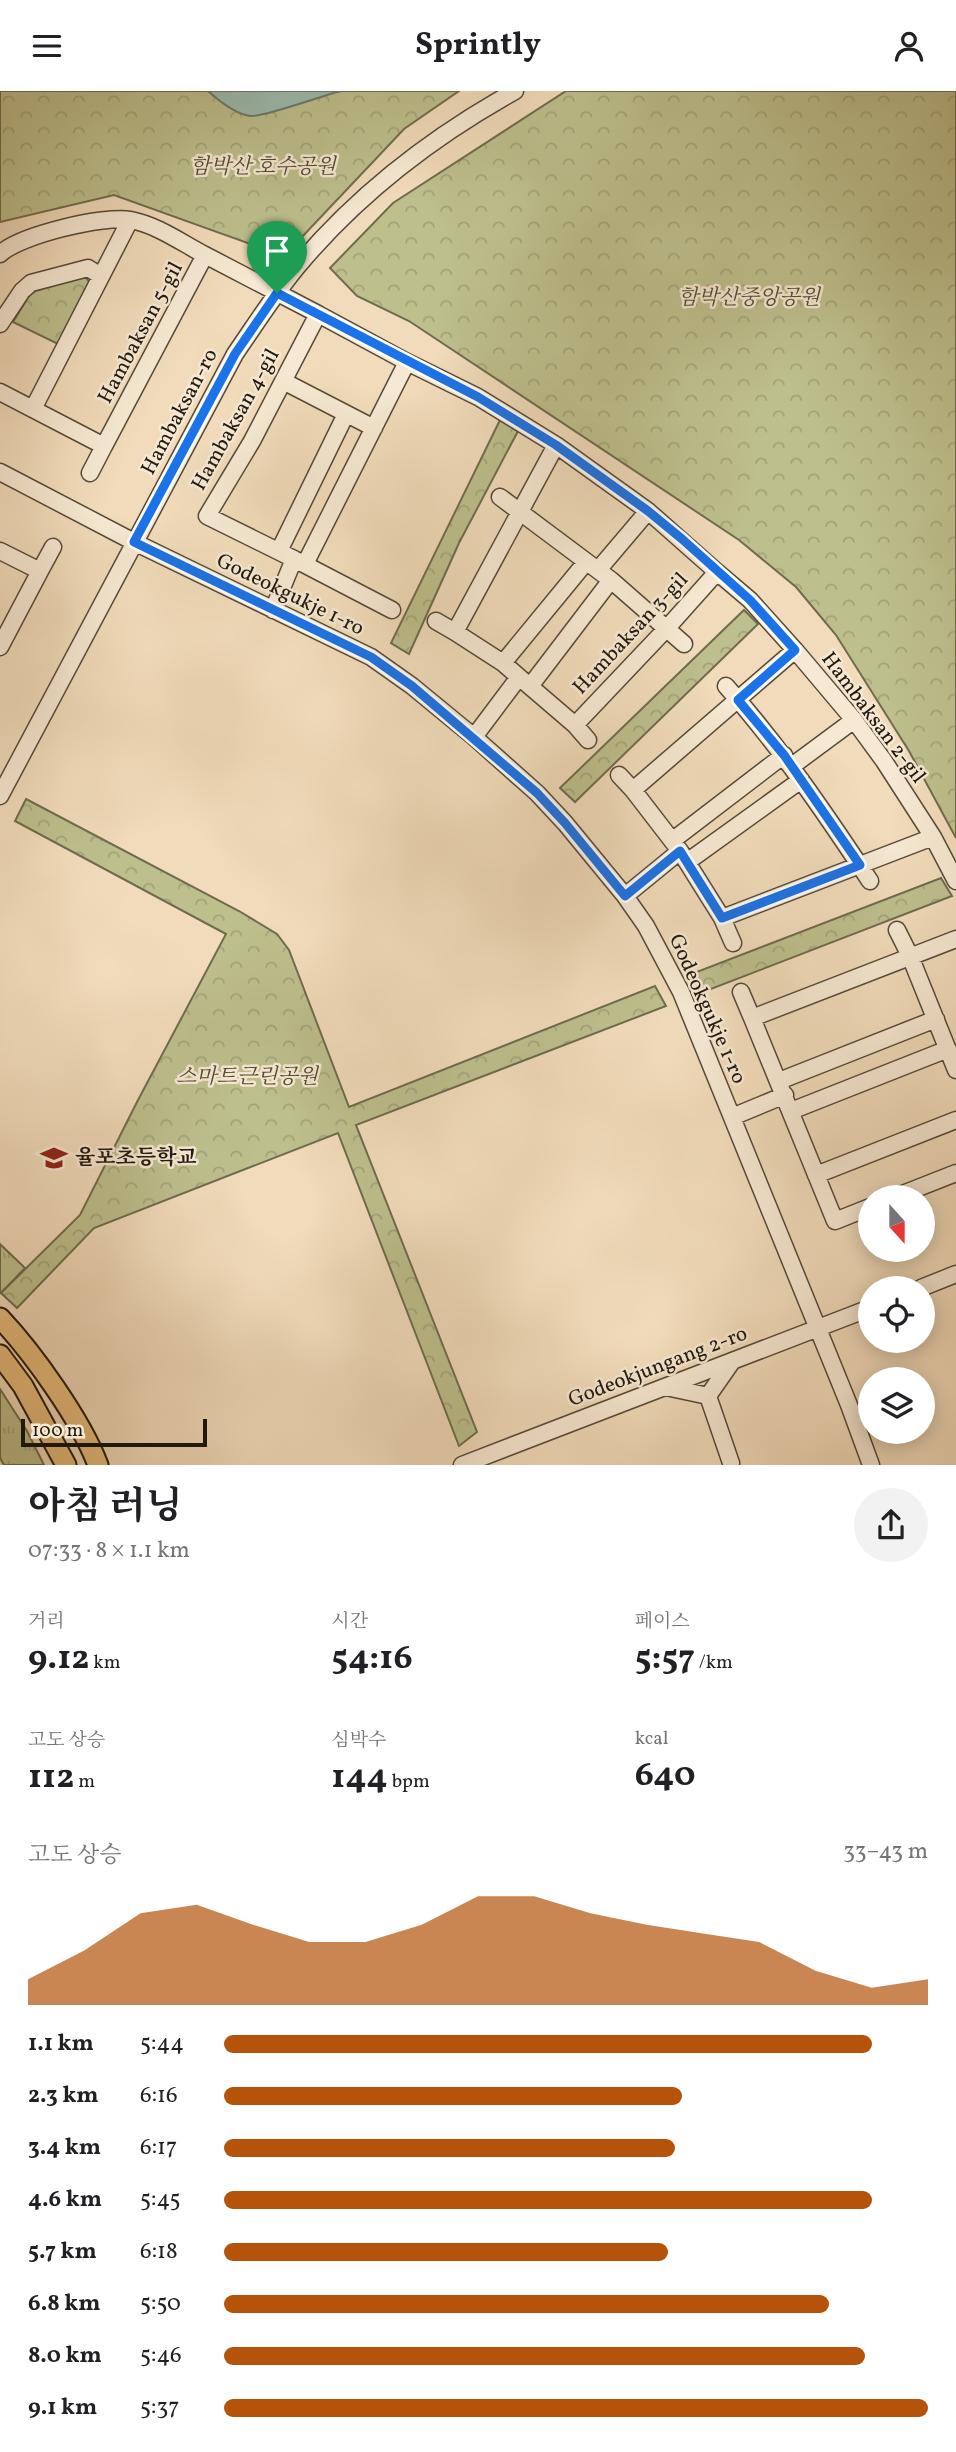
<!DOCTYPE html>
<html lang="ko">
<head>
<meta charset="utf-8">
<style>
  :root { --surface:#fff; --page:#f2f2f2; --text:#202124; --muted:#757577; --accent:#b45309 }
  body { margin:0; font-family:Vollkorn,"Noto Serif KR",serif; background:var(--page); color:var(--text); height:100vh; display:flex; flex-direction:column; font-size:26px; white-space:nowrap }
  * { box-sizing:border-box; margin:0 }
  p { font-size:23px; color:var(--muted) }
  .icon { flex:none; width:38px; height:38px; fill:none; stroke:currentColor; stroke-width:2; stroke-linecap:round; stroke-linejoin:round }
  .map { position:relative; height:1374px; overflow:hidden }
  .details { display:flex; flex-direction:column; background:var(--surface); flex:1 }
  .details>* { flex:none }
  .needle { width:46px; rotate:159deg }
  .controls { position:absolute; left:858px; top:1094px; display:grid; gap:14px }
  .controls a { display:grid; place-items:center; width:77px; height:77px; border-radius:50%; background:var(--surface); box-shadow:0 4px 18px #0003; font-size:35px }
  .scale { position:absolute; left:21px; bottom:18px; width:186px; box-sizing:border-box; padding-left:7px; border:4px solid #21190e; border-top:0; font-size:19px; line-height:24px; white-space:nowrap; color:#21190e; -webkit-text-stroke:5px #f6e8d2; paint-order:stroke }
  .pin { position:absolute; display:grid; place-items:center; width:60px; height:60px; color:#fff; margin:-72px -30px; border-radius:50% 50% 50% 0; rotate:-45deg; box-shadow:0 0 7px #0007 }
  .pin .icon { rotate:45deg }
  .round { display:grid; place-items:center; flex:none; width:74px; height:74px; border-radius:37px; background:var(--page) }
  .headline { display:flex; align-items:center; justify-content:space-between; height:119px; padding:0 28px }
  h1 { font-size:38px; font-weight:700; line-height:52px }
  .stats { display:grid; grid-template-columns:repeat(3,1fr); gap:10px; height:119px; padding:7px 28px }
  .stats div { display:grid; align-content:center }
  .stats b { font-size:35px; font-weight:700 }
  .stats small { font-size:19px; font-weight:400 }
  .stats p { font-size:19px }
  .chart { height:196px; padding:14px 28px }
  .chart p { display:flex; justify-content:space-between }
  .chart svg { width:100%; height:126px; margin-top:7px; fill:var(--accent); opacity:.7 }
  ul { padding:0 28px; list-style:none; font-size:23px }
  li { display:grid; grid-template-columns:112px 84px 1fr; align-items:center; height:52px }
  li i { height:18px; border-radius:9px; background:var(--accent) }
  header { display:flex; justify-content:space-between; align-items:center; height:91px; padding:0 28px; background:var(--surface); font-size:32px; font-weight:700 }
  .map>svg:first-child { display:block }
  .grass { fill:url(#grass-tufts); stroke:#6f6c4e; stroke-width:2 }
  .park { fill:url(#park-crowns); stroke:#6f6c4e; stroke-width:2 }
  .water { fill:#9bbbb0; stroke:#6a7a6f; stroke-width:2 }
  .lines { fill:none; stroke-linecap:round; stroke-linejoin:round }
  .minor-casing { stroke:#554a39; stroke-width:19 }
  .major-casing { stroke:#21190e; stroke-width:23 }
  .minor { stroke:#f6e8d2; stroke-width:16 }
  .major { stroke:#e8be7d; stroke-width:19 }
  .route-casing { stroke:#fff; stroke-width:14 }
  .route { stroke:#1a73e8; stroke-width:9 }
  .labels { text-anchor:middle; dominant-baseline:central; stroke-width:5; stroke-linejoin:round; paint-order:stroke }
  .park-label { font-size:21px; font-style:italic; fill:#504b34; stroke:#f6e8d2 }
  .street-label { font-size:21px; fill:#21190e; stroke:#f6e8d2 }
  .poi-label { font-size:21px; font-weight:bold; fill:#21190e; stroke:#f6e8d2; text-anchor:start }
</style>
</head>
<body>
<header><svg class="icon" aria-label="menu" viewBox="0 0 24 24"><path d="M4 6h16M4 12h16M4 18h16"/></svg>Sprintly<svg class="icon" aria-label="person" viewBox="0 0 24 24"><circle cx="12" cy="8" r="4"/><path d="M4 21q1-7 8-7t8 7"/></svg></header>
<div class="map">
<svg width="956" height="1374" viewBox="0 0 956 1374">
  <defs>
    <pattern id="grass-tufts" width="24" height="20" patternUnits="userSpaceOnUse" patternTransform="scale(1.75)"><rect width="24" height="20" fill="#bdbf8d"/><path d="M3 7l-1-3M5 7V3M7 7l1-3M15 17l-1-3M17 17v-4M19 17l1-3" fill="none" stroke="#a2a478"/></pattern>
    <pattern id="park-crowns" width="20" height="18" patternUnits="userSpaceOnUse" patternTransform="scale(1.75)"><rect width="20" height="18" fill="#bdbf8d"/><path d="M2 6a3 3 0 1 1 6 0M12 15a3 3 0 1 1 6 0" fill="none" stroke="#a2a478"/></pattern>
  </defs>
  <rect width="100%" height="100%" fill="#f1dbba"/>
  <filter id="stains"><feTurbulence type="fractalNoise" baseFrequency=".00286" numOctaves="4"/><feColorMatrix values="0 0 0 0 .2 0 0 0 0 .09 0 0 0 0 .02 0 0 0 .5 -.17"/></filter>
  <radialGradient id="worn" r=".72"><stop offset=".6" stop-color="#630" stop-opacity="0"/><stop offset="1" stop-color="#630" stop-opacity=".3"/></radialGradient>
  <path class="grass" d="M0 1153 25 1177 1 1202 0 1201Z
    M0 1298 27 1340 44 1374H4L0 1367Z"/>
  <path class="park" d="M0 0H459L404 38 284 165 114 104 0 131Z
    M566 0H956V747L909 660 836 544 796 496 739 449 409 230 357 205 330 177 393 112Z
    M85 185 90 192 58 253 13 231 29 205 35 200Z
    M500 329 518 340 459 452 409 563 391 552Z
    M744 519 758 533 575 711 560 697Z
    M26 708 239 820 277 843 289 859 349 1016 655 895 666 915 356 1034 477 1341 459 1355 338 1042 94 1137 17 1217 1 1202 80 1124 137 1011 226 843 15 730Z
    M941 787 952 805 703 901 694 882Z"/>
  <path class="water" d="M208 0H341C324 4 262 27 250 25 236 23 218 9 208 0Z"/>
  <g class="lines">
    <defs>
      <path id="minor" d="M0 163C20 144 104 124 131 129 157 134 182 152 205 164L104 355 0 301
        M205 164 318 223
        M0 233 22 200 31 192 88 177 101 185
        M407 271 478 306 556 354
        M283 290 374 337
        M33 318 130 129
        M0 381 134 451 371 566 412 595 474 646 537 702 565 732 625 805 646 835 681 901 849 1314 871 1374
        M90 382 104 355
        M500 406 611 489 684 553
        M0 460 40 480 0 556
        M279 460 346 323
        M296 469 392 519
        M598 479 648 420
        M40 480 53 456
        M717 481 750 509 795 559
        M273 519 294 468 207 425 252 350 318 223 407 271 305 473
        M436 530 455 541
        M503 572 586 471
        M531 594 611 489
        M726 595C780 656 825 722 870 790
        M575 634 588 649
        M474 646 519 586 575 634 667 537 717 481 648 420 556 354 455 541 503 572 519 586
        M792 675 854 629
        M619 684 633 699
        M0 705 235 263C255 234 274 204 297 176 357 104 434 45 515 0
        M933 746 956 790
        M673 749 784 664
        M687 771 801 689
        M625 805 680 760 722 827 933 746 884 670 854 629 795 559 633 699 680 760
        M722 827 733 852
        M897 839 910 865 956 979
        M741 901 752 927
        M779 990 936 928
        M791 1020 948 958
        M732 1026 785 1004
        M816 1084 956 1029
        M895 1106 956 1082
        M870 1116 835 1130 752 927 956 848
        M921 1197 956 1183
        M666 1296 708 1305
        M708 1305 731 1372
        M708 1305 731 1272
        M462 1374 870 1217"/>
      <path id="major" d="M0 1227C33 1262 81 1329 98 1374
        M0 1264 23 1295 66 1374"/>
    </defs>
    <use href="#minor" class="minor-casing"/>
    <use href="#major" class="major-casing"/>
    <use href="#minor" class="minor"/>
    <use href="#major" class="major"/>
  </g>
  <g class="lines">
    <defs>
      <path id="route" d="M277 202 478 306 556 354 648 420 682 448 750 509 795 559 738 609 784 664 860 774 722 827 680 760 625 805 565 732 537 702 412 595 371 566 134 451 235 263Z"/>
    </defs>
    <use href="#route" class="route-casing"/>
    <use href="#route" class="route"/>
  </g>
  <defs>
    <symbol id="school-bare" viewBox="-9 -9 18 18"><path d="M0-5L7-2L0 1L-7-2ZM-4 1L0 2.5L4 1V4Q0 6-4 4Z" fill="#8f2418" stroke="#f6e8d2" stroke-width="2.5" paint-order="stroke"/></symbol>
  </defs>
  <g fill-rule="evenodd">
    <use href="#school-bare" x="35" y="1048" width="38" height="38"/>
  </g>
  <g class="labels">
    <g class="park-label">
      <text x="263" y="76">함박산 호수공원</text>
      <text x="749" y="207">함박산중앙공원</text>
      <text x="247" y="986">스마트근린공원</text>
    </g>
    <g class="street-label">
      <text transform="translate(141 242) rotate(-62)">Hambaksan 5-gil</text>
      <text transform="translate(180 321) rotate(-62)">Hambaksan-ro</text>
      <text transform="translate(236 329) rotate(-61)">Hambaksan 4-gil</text>
      <text transform="translate(290 504) rotate(26)">Godeokgukje 1-ro</text>
      <text transform="translate(631 543) rotate(-47)">Hambaksan 3-gil</text>
      <text transform="translate(873 627) rotate(53)">Hambaksan 2-gil</text>
      <text transform="translate(707 918) rotate(66)">Godeokgukje 1-ro</text>
      <text transform="translate(658 1276) rotate(-21)">Godeokjungang 2-ro</text>
    </g>
    <g class="poi-label">
      <text x="75" y="1067">율포초등학교</text>
    </g>
  </g>
  <rect width="100%" height="100%" filter="url(#stains)"/>
  <rect width="100%" height="100%" fill="url(#worn)"/>
</svg>
<div class="controls">
<a><svg class="needle" viewBox="-14 -14 28 28"><path d="M0-13l5 13h-10z" fill="#e53935"/><path d="M0 13l5-13h-10z" fill="#757577"/></svg></a>
<a><svg class="icon" aria-label="locate" viewBox="0 0 24 24"><circle cx="12" cy="12" r="6"/><path d="M12 2v4M12 18v4M2 12h4M18 12h4"/></svg></a>
<a><svg class="icon" aria-label="layers" viewBox="0 0 24 24"><path d="M12 4l9 5-9 5-9-5zM3 14l9 5 9-5"/></svg></a>
</div>
<div class="scale">100 m</div>
<div class="pin" style="left:277px;top:202px;background:#1e9e55"><svg class="icon" aria-label="arrive" viewBox="0 0 24 24"><path d="M6 21V4h12l-3 4 3 4H6"/></svg></div>
</div>
<section class="details">
<div class="headline"><div><h1>아침 러닝</h1><p>07:33 · 8 × 1.1 km</p></div><a class="round"><svg class="icon" aria-label="share" viewBox="0 0 24 24"><path d="M12 15V3M7 8l5-5 5 5M5 13v7h14v-7"/></svg></a></div>
<div class="stats">
<div><p>거리</p><b>9.12<small> km</small></b></div>
<div><p>시간</p><b>54:16</b></div>
<div><p>페이스</p><b>5:57<small> /km</small></b></div>
</div>
<div class="stats">
<div><p>고도 상승</p><b>112<small> m</small></b></div>
<div><p>심박수</p><b>144<small> bpm</small></b></div>
<div><p>kcal</p><b>640</b></div>
</div>
<div class="chart"><p><span>고도 상승</span>33–43 m</p>
<svg viewBox="0 0 160 44" preserveAspectRatio="none"><path d="M0 44V35L10 25L20 12L30 9L40 16L50 22L60 22L70 16L80 6L90 6L100 12L110 16L120 19L130 22L140 32L150 38L160 35V44z"/></svg>
</div>
<ul>
<li><b>1.1 km</b>5:44<i style="width:92%"></i></li>
<li><b>2.3 km</b>6:16<i style="width:65%"></i></li>
<li><b>3.4 km</b>6:17<i style="width:64%"></i></li>
<li><b>4.6 km</b>5:45<i style="width:92%"></i></li>
<li><b>5.7 km</b>6:18<i style="width:63%"></i></li>
<li><b>6.8 km</b>5:50<i style="width:86%"></i></li>
<li><b>8.0 km</b>5:46<i style="width:91%"></i></li>
<li><b>9.1 km</b>5:37<i style="width:100%"></i></li>
</ul>
</section>
</body>
</html>
